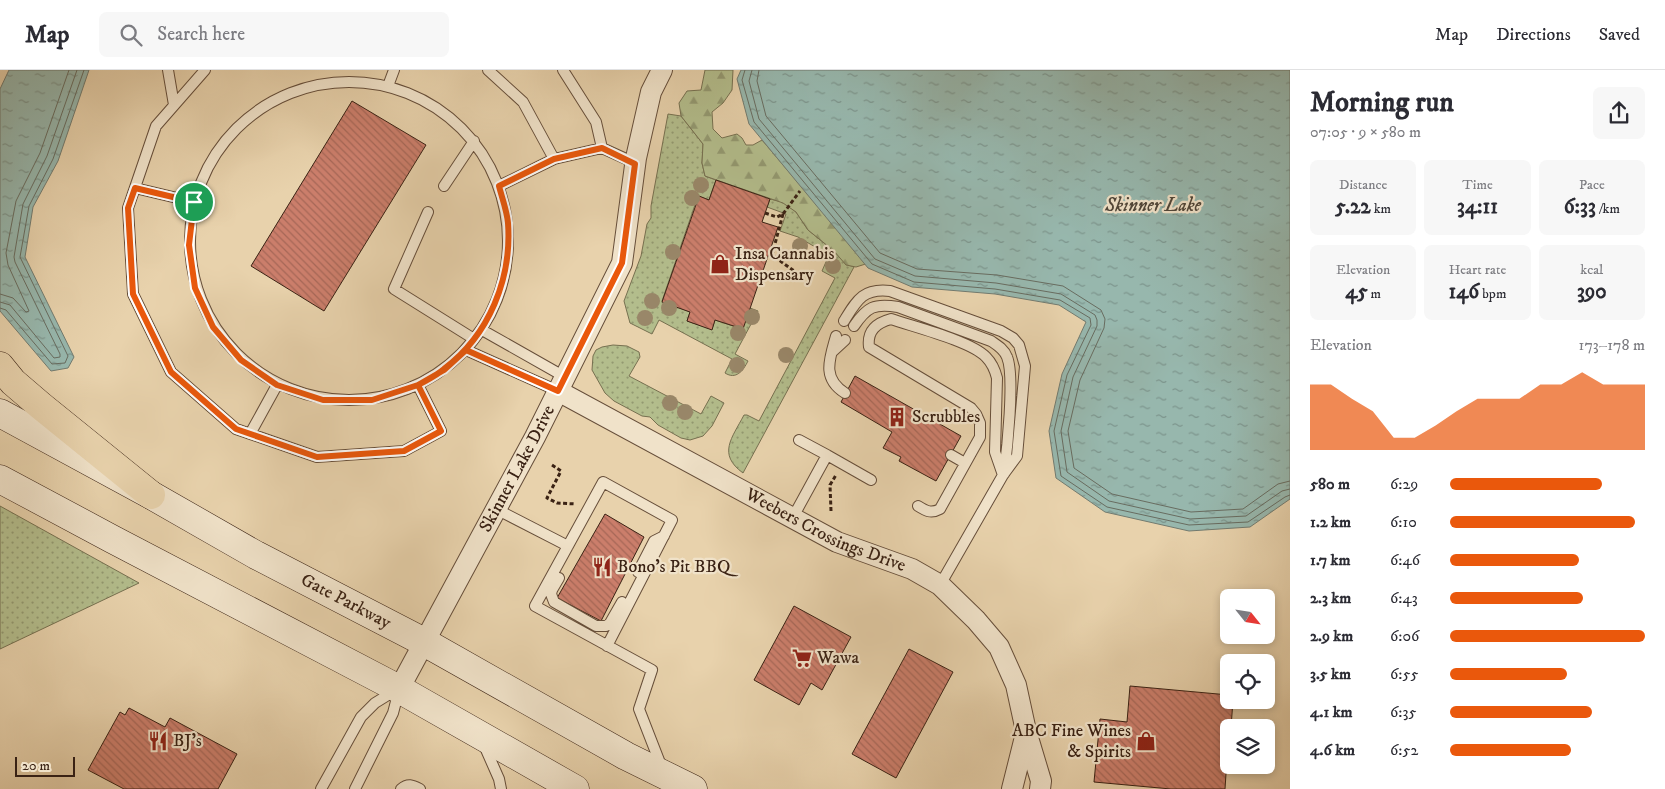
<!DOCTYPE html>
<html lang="en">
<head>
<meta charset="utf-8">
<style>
  :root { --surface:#fff; --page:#f7f7f7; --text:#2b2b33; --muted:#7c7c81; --line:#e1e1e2; --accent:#ea580c }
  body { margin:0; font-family:"IM FELL DW Pica",serif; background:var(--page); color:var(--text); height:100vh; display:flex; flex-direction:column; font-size:19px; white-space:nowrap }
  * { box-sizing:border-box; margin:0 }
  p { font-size:16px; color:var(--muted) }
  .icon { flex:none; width:28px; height:28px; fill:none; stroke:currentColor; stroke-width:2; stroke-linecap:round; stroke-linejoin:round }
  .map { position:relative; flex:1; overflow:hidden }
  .panel { display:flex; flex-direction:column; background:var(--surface); width:375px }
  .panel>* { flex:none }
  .needle { width:32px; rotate:120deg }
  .buttons { position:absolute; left:1220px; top:519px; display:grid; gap:10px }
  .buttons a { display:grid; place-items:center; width:55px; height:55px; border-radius:8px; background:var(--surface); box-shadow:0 2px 8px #0003; font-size:25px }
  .scale { position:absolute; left:15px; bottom:12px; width:60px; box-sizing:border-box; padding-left:5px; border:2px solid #3a2214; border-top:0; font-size:14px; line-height:18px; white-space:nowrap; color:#3a2214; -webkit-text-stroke:4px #f0e2c9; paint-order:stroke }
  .pin { position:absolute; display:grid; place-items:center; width:42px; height:42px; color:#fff; margin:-21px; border:2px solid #fff; border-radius:50%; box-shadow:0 1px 5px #0007 }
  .round { display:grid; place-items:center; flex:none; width:52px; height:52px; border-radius:8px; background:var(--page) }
  .head { display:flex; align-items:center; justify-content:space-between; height:85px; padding:0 20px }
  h1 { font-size:28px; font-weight:700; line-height:38px }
  .stats { display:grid; grid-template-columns:repeat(3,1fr); gap:8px; height:85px; padding:5px 20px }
  .stats div { display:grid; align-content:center; border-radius:8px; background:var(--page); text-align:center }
  .stats b { font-size:21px; font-weight:700 }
  .stats small { font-size:14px; font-weight:400 }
  .stats p { font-size:14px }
  .chart { height:140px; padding:10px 20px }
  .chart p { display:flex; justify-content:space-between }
  .chart svg { width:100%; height:90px; margin-top:5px; fill:var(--accent); opacity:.7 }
  ul { padding:0 20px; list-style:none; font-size:16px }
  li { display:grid; grid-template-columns:80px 60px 1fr; align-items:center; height:38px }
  li i { height:12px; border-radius:6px; background:var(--accent) }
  header { display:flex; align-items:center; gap:30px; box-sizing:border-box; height:70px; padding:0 25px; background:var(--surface); border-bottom:1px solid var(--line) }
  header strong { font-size:24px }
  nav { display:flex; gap:28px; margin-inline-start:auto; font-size:18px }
  .search { width:350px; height:45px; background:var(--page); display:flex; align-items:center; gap:12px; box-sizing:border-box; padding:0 18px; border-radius:8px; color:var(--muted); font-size:19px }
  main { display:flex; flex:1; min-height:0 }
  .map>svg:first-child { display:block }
  .grass { fill:url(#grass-dots); stroke:#767050 }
  .forest { fill:url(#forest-firs); stroke:#767050 }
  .water { fill:url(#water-ripples); stroke:#727b70 }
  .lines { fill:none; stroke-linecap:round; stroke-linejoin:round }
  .shore { stroke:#686c60; stroke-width:1 }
  .building { fill:url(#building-back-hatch); stroke:#3a2214 }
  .service-casing { stroke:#664e3a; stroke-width:12 }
  .minor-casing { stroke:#664e3a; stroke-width:22 }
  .secondary-casing { stroke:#3a2214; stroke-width:29 }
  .motorway-casing { stroke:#3a2214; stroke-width:29 }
  .path { stroke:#3a2214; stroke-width:3; stroke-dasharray:4 2.5; stroke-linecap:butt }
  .service { stroke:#f0e2c9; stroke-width:10 }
  .minor { stroke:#f0e2c9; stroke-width:20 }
  .secondary { stroke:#f0e2c9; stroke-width:28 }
  .motorway { stroke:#e8d2ac; stroke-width:28 }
  .tree { fill:#998769 }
  .route-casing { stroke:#fff; stroke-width:10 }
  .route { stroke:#ea580c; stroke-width:6 }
  .labels { text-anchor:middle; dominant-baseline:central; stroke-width:4.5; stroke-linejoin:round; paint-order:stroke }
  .poi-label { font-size:18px; fill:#3a2214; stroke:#f0e2c9; text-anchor:start }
  .street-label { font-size:18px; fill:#3a2214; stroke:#f0e2c9 }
  .water-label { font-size:19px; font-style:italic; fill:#51473a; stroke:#f0e2c9 }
</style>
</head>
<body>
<header>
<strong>Map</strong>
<div class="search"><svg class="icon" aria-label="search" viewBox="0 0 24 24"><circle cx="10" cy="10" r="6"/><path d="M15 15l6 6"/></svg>Search here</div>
<nav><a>Map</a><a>Directions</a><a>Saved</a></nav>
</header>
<main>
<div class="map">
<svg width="1290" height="719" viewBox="0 0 1290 719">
  <defs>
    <pattern id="grass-dots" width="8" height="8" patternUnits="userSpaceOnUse" patternTransform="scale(1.25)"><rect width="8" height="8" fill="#b3bd8c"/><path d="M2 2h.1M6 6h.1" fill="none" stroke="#939971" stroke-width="1.8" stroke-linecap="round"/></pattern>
    <pattern id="forest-firs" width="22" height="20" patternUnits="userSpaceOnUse" patternTransform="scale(1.25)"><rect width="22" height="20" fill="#b3bd8c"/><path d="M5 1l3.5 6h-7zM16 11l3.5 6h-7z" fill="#939971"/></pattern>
    <pattern id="water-ripples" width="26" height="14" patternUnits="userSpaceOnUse" patternTransform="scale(1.25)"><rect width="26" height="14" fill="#97b7ad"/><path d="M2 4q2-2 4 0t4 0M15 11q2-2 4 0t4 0" fill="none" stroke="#7c948c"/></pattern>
    <pattern id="building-back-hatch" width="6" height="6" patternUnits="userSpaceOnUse" patternTransform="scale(1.25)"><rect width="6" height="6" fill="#cb7e6b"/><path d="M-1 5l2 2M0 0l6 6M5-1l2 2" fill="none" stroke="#a66757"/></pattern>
  </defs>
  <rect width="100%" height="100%" fill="#e8d2ac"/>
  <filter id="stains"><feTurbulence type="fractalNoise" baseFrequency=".004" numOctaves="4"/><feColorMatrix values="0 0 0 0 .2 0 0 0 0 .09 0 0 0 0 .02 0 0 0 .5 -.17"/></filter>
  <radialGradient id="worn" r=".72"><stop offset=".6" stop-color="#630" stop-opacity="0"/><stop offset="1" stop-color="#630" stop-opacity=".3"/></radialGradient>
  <path class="grass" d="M668 44 681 46 703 74 702 93 705 106 716 110 709 130 698 126 662 231 690 242 687 251 712 259 715 250 742 259 750 238 758 241 735 284 748 291C743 301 736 310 725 303L732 289 659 250 652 264 630 253 624 231 641 186 647 154 651 148V136Z
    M770 129 783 132 796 142 808 160 834 181 846 194 854 197 743 403C717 384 732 368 744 345H747L759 351 835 208 822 201 829 185 798 167 780 161 786 144 767 137Z
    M613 275 627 276 639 282 640 287 629 306 701 344 711 326 724 333 712 356 703 366 690 370 681 368 658 355 650 347 642 346 614 331 605 323 592 300 593 286 596 280 602 277Z
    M0 436 139 513 0 579Z"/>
  <path class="forest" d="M705 0H733L732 20 723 33 712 42 713 59 722 68 737 64 742 68 746 75H753L762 70 816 134 872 192 856 197 846 195 834 181 808 160 796 142 783 133 705 106 702 93 703 74 681 46 679 33 687 21 701 20Z"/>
  <path class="water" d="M9 0H89L58 91 33 137 25 187 74 287 68 298 51 301 0 241V19Z
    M741 0H1290V429L1250 457 1189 461 1105 442 1056 408 1049 361 1062 304 1086 252 1059 235 995 224 912 217 868 198 749 54 737 9Z"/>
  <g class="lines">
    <path class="shore" d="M745 0 742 10 754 52 872 194 914 212 995 219 1060 230 1090 248 1091 255 1067 305 1054 361 1061 406 1107 437 1189 455 1248 452 1285 427 1290 425
      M752 0 749 11 759 49 875 189 915 206 996 213 1061 224 1095 245 1097 250V256L1073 307 1061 361 1067 402 1109 431 1190 449 1246 446 1282 421 1290 419
      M759 0 757 11 766 46 880 183 917 199 997 205 1063 216 1101 240 1105 249 1104 258 1080 310 1068 361 1074 398 1112 424 1191 442 1243 439 1278 414 1290 411
      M0 224 13 228 26 242 29 241 8 195 6 183 16 131 40 83 69 0
      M0 232 10 235 54 288 60 287V284L15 192 14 187 23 134 47 86 77 0
      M0 238 6 240 52 294 65 293 68 286 20 187 29 136 53 89 84 0"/>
  </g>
  <path class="building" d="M352 31 426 75 324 241 251 196Z
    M716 110 770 129 762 152 778 157 743 259 715 250 712 260 687 251 690 242 662 232 699 126 709 130Z
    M855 306 961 366 936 411 899 391 901 387 883 378 892 362 841 332Z
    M605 444 644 467 601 551 557 528Z
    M794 536 851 567 822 620 811 613 799 635 754 610Z
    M909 579 953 602 896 708 852 684Z
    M1130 616 1229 625V630H1233L1231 658H1229L1225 719H1171L1094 712 1100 649 1127 652Z
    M129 638 165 657 170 648 237 684 218 719H124L88 700 120 642 125 645Z"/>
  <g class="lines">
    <defs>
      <path id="service" d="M168 0 174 35
        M205 0 156 56 128 138 133 224 171 302 236 359 317 387 404 381 441 361 418 315
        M488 0 523 32 554 89
        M563 0 596 52 602 78
        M190 171a159 159 0 1 1 318 0a159 159 0 1 1-318 0Z
        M388 16 394 0
        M444 116 474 71
        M499 116 554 89 602 78 635 93
        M135 118 194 132
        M428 142 394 219 474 269
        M844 251C857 230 863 218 890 221L1001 261 1013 268 1019 275 1025 296 1017 386 1003 405 940 515
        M854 256C867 237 874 233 898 237L991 271C997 275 1004 279 1007 287 1015 306 1007 381 1004 404
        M482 260 565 307
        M836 266C830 288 821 308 845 323
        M466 280 558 321
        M832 282 845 270
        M250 364 277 315
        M827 385 871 410
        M951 385 965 393
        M918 436C926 441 931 444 940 439L980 367V353L976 344 971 338 869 277C867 261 876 253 891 249 914 257 971 271 986 287 992 293 995 300 997 308L995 382 1003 405
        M496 439 568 476
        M792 449 827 385 799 370
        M638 502 654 471 664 466
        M559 508 552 520 551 524 554 532 596 556H606L610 553 622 532
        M607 576 672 450 603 412 535 536 652 600 639 639 662 698
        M484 675 499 709 501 719
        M321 719 361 647 375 633 396 620
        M355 719 393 643 399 620
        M401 719C408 713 412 715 420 719"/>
      <g id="minor">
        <path id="s1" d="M558 321 837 472 912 499 940 515 976 550 999 577 1016 615 1026 661 1041 711 1040 719"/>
        <path id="s2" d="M399 619 535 367 622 193 636 88 651 22 662 0"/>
        <path d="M1012 719 1026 663"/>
      </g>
      <g id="secondary">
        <path id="s3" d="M0 343 151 425 256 485 424 572 626 686 693 719"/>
        <path d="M0 409 112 469 399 619 575 719"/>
      </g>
      <path id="motorway" d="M0 296 13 312 41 336 151 425"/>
    </defs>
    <use href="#service" class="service-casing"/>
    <use href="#minor" class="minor-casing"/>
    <use href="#secondary" class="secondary-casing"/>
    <use href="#motorway" class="motorway-casing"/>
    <path class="path" d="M765 143 777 147 783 144 800 121
      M783 144 772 185 801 206
      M552 395 561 401 547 428 557 433 576 434
      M831 441 830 415 836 405"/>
    <use href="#service" class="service"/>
    <use href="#minor" class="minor"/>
    <use href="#secondary" class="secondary"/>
    <use href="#motorway" class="motorway"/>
  </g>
  <g class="tree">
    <circle cx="701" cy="115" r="8"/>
    <circle cx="692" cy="128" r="8"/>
    <circle cx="800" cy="176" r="8"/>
    <circle cx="673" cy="182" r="8"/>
    <circle cx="833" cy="196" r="8"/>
    <circle cx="652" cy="231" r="8"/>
    <circle cx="669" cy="238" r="8"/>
    <circle cx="752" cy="247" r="8"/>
    <circle cx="645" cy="248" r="8"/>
    <circle cx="738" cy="263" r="8"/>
    <circle cx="786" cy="285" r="8"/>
    <circle cx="737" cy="295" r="8"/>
    <circle cx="670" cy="333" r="8"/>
    <circle cx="685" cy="342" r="8"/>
  </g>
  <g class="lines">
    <defs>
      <path id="route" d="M194 132 189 175 195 218 213 257 241 290 277 315 323 330H372L418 315 444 300 466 280 558 321 622 193 635 94 602 78 554 89 499 116C502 128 507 141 508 153 512 209 489 265 444 299 436 306 427 310 418 315L441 361 404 381 317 387 236 359 171 302 133 224 128 138 135 118 194 132"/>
    </defs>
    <use href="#route" class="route-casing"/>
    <use href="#route" class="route"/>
  </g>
  <defs>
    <symbol id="shop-bare" viewBox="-9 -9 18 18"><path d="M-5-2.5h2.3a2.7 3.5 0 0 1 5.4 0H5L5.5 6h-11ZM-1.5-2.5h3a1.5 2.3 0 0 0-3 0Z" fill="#8f2418" stroke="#f0e2c9" stroke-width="2.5" paint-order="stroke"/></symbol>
    <symbol id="building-bare" viewBox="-9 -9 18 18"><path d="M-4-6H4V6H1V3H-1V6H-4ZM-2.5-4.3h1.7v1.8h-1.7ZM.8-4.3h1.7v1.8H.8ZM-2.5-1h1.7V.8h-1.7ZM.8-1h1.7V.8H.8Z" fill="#8f2418" stroke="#f0e2c9" stroke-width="2.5" paint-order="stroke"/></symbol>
    <symbol id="restaurant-bare" viewBox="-9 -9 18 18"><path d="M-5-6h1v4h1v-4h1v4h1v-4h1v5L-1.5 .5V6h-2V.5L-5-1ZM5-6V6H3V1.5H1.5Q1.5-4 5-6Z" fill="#8f2418" stroke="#f0e2c9" stroke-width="2.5" paint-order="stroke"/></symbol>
    <symbol id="supermarket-bare" viewBox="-9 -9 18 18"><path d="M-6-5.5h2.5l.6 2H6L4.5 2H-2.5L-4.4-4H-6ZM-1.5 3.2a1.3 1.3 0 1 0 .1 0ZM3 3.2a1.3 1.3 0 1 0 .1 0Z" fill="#8f2418" stroke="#f0e2c9" stroke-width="2.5" paint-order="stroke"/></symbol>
  </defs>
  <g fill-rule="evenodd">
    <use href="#shop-bare" x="706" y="180" width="28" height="28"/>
    <use href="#building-bare" x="883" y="333" width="28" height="28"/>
    <use href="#restaurant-bare" x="588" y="483" width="28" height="28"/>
    <use href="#supermarket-bare" x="788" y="574" width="28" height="28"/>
    <use href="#restaurant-bare" x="144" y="657" width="28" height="28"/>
    <use href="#shop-bare" x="1132" y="657" width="28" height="28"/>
  </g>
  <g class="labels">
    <g class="poi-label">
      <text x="735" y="184">Insa Cannabis<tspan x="735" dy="21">Dispensary</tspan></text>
      <text x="912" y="347">Scrubbles</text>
      <text x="617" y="497">Bono's Pit BBQ</text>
      <text x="817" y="588">Wawa</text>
      <text x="1131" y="661" text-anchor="end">ABC Fine Wines<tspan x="1131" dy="21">&amp; Spirits</tspan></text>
      <text x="173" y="671">BJ's</text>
    </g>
    <g class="street-label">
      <text stroke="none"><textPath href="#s2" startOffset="250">Skinner Lake Drive</textPath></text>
      <text stroke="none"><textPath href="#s1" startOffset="302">Weebers Crossings Drive</textPath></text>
      <text stroke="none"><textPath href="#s3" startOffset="394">Gate Parkway</textPath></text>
    </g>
    <g class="water-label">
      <text x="1153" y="135">Skinner Lake</text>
    </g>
  </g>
  <rect width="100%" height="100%" filter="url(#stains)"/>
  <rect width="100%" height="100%" fill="url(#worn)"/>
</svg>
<div class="buttons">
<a><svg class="needle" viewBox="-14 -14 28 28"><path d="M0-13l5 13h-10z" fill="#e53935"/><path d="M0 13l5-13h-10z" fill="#7c7c81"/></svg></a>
<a><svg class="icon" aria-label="locate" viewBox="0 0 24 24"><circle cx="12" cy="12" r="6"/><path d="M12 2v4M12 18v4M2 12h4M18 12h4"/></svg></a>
<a><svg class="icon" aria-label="layers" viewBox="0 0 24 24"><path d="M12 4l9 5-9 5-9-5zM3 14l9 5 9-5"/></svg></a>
</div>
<div class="scale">20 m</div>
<div class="pin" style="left:194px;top:132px;background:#1e9e55"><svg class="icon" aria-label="arrive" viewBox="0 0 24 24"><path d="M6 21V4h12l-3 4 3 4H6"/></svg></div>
</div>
<section class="panel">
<div class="head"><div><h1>Morning run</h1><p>07:05 · 9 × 580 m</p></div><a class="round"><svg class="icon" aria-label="share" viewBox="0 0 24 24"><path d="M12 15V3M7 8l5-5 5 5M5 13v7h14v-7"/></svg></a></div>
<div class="stats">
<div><p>Distance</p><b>5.22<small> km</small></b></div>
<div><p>Time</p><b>34:11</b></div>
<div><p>Pace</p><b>6:33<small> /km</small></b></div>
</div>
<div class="stats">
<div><p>Elevation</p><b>45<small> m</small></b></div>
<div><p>Heart rate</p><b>146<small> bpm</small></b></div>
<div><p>kcal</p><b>390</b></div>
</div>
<div class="chart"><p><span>Elevation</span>173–178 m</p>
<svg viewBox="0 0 160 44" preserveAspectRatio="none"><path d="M0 44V12L10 12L20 19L30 25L40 38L50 38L60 32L70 25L80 19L90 19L100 19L110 12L120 12L130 6L140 12L150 12L160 12V44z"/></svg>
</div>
<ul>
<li><b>580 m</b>6:29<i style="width:78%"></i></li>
<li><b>1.2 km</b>6:10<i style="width:95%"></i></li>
<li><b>1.7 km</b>6:46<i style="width:66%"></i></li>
<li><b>2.3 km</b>6:43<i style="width:68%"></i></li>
<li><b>2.9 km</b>6:06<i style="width:100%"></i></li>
<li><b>3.5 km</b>6:55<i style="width:60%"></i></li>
<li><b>4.1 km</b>6:35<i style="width:73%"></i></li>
<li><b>4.6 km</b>6:52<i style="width:62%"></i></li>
</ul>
</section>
</main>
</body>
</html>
